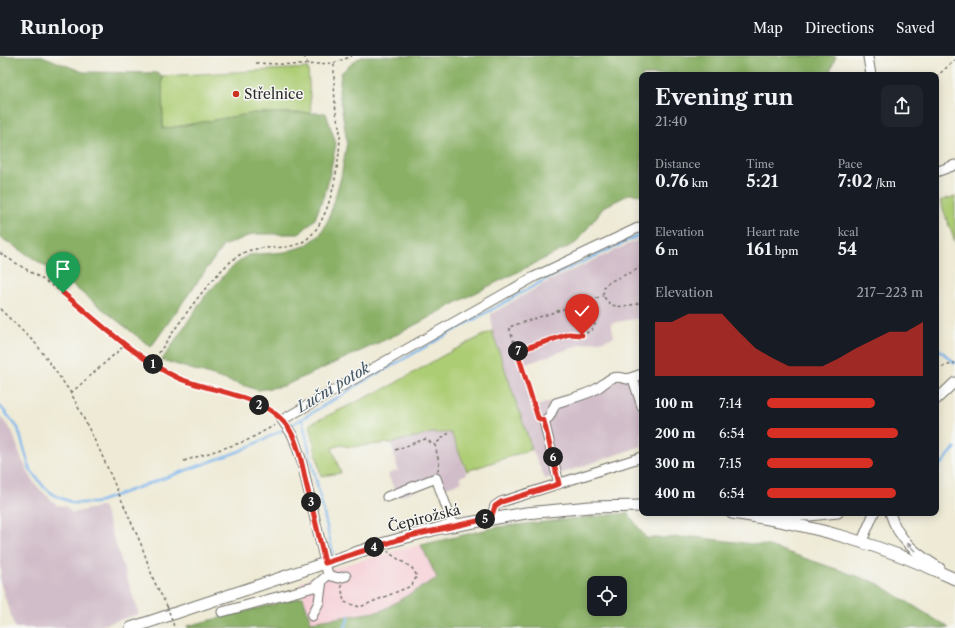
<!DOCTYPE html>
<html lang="en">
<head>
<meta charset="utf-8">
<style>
  :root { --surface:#171b24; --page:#20242c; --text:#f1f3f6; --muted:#9ea1a6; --line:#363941; --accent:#d93025 }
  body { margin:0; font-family:"Libre Caslon Text",serif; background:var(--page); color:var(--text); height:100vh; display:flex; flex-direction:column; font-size:15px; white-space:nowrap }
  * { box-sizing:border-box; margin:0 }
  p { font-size:13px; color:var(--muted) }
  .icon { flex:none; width:22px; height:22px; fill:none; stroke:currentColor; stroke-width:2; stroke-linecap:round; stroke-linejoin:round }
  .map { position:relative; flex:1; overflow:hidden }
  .panel { position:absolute; left:639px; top:16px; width:300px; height:444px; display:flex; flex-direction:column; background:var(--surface); border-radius:8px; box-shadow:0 2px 10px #0003 }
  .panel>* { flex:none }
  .fabs { position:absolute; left:587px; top:520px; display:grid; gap:8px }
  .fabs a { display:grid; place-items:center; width:40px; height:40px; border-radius:8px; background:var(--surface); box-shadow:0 2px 10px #0003; font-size:20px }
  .pin { position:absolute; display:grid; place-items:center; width:34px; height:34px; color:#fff; margin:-41px -17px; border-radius:50% 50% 50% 0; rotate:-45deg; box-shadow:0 0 4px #0007 }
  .pin .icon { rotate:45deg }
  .km { position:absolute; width:20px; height:20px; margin:-10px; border-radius:50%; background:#222; color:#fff; font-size:11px; line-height:20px; text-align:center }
  .round { display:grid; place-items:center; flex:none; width:42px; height:42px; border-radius:8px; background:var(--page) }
  .summary { display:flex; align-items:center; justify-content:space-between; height:68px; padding:0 16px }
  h1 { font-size:22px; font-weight:700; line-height:30px }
  .stats { display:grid; grid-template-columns:repeat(3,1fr); gap:6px; height:68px; padding:4px 16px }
  .stats div { display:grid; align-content:center }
  .stats b { font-size:17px; font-weight:700 }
  .stats small { font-size:11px; font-weight:400 }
  .stats p { font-size:11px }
  .chart { height:112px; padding:8px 16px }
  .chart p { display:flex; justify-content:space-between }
  .chart svg { width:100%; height:72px; margin-top:4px; fill:var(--accent); opacity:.7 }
  ul { padding:0 16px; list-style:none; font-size:13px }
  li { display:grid; grid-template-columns:64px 48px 1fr; align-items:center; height:30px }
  li i { height:10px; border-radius:5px; background:var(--accent) }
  header { display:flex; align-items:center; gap:24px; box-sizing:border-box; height:56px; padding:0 20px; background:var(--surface); border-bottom:1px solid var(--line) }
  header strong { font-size:19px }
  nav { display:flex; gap:22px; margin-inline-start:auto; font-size:14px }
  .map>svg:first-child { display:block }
  .built { fill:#f6cfd7 }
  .industrial { fill:#d1bdc9 }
  .green { fill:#adcd75; stroke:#6c7c50 }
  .forest { fill:#8ab066; stroke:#5a6e48; fill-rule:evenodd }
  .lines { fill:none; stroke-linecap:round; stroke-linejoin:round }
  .stream { stroke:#7cb6ed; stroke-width:2.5 }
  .minor-casing { stroke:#6f6e66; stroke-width:11 }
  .major-casing { stroke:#6f6e66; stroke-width:13 }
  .path { stroke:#6f6e66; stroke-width:1.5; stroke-dasharray:3 3; stroke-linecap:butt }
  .minor { stroke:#fff; stroke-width:9 }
  .major { stroke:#fff; stroke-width:11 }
  .path-bridge { stroke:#6f6e66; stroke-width:1.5; stroke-dasharray:3 3; stroke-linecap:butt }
  .oneway { fill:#a0a0a0 }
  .route-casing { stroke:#fff; stroke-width:8 }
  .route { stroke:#d93025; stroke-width:5 }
  .poi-dot { fill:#c8321e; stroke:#f6f6f2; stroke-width:1.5 }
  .labels { text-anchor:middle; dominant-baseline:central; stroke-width:3; stroke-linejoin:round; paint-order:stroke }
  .poi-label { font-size:14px; fill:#2b2b2b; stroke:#f6f6f2; text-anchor:start }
  .street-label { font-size:14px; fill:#2b2b2b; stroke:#f6f6f2 }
  .water-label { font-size:15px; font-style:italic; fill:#435565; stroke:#f6f6f2 }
</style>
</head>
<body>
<header>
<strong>Runloop</strong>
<nav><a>Map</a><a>Directions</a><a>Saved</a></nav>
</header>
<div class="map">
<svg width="955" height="572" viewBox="0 0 955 572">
  <rect width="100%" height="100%" fill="#f6f6f2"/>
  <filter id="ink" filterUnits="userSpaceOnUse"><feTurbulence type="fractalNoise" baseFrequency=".025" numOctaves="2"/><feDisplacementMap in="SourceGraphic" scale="8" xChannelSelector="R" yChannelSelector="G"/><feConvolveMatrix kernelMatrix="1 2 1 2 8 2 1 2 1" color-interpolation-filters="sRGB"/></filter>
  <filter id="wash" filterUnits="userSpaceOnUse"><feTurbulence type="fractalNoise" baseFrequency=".012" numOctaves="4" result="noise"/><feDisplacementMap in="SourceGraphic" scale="16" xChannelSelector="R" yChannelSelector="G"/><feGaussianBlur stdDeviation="0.9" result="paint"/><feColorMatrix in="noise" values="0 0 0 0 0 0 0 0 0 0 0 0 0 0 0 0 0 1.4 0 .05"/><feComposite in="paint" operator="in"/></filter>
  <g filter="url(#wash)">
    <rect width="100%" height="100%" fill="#eeead5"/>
    <path class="built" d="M421 489 437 522 381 555 311 566 300 527 331 513 393 495Z"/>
    <path class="industrial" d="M642 182V262L611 267 614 281 605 284 583 288 523 309 537 350 642 316V390L545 423 532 393 492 275 491 258 549 225Z
      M0 360 12 375 22 404 34 427 46 439 57 449 65 450 73 457 103 450 139 558 93 572H15L0 526V517L2 516 0 511Z
      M432 377H451L467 418 460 421 462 426 443 432 441 425 397 441 388 418 398 414 391 387Z"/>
    <path class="green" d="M308 12 311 57H254L163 73 162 20Z
      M955 140V186L940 145Z
      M492 275 532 393 467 415 451 377H432L391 387 351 391 341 389 332 392 341 417 321 420 310 368 392 329 444 299Z"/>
    <path class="forest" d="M0 0H42L83 16 156 17 162 20 163 73 254 57H326L336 88 327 131 315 163 299 178H253L223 190 151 291 63 222 10 187 0 182Z
      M365 0H836L829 19H642V139L630 138 604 151 576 187 467 241 400 277 284 330 258 334 162 304 205 240 231 212 248 199 285 196 305 190 320 179 329 162 341 121 347 86 339 35 341 17 357 3Z
      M628 457 646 482 694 481 769 490 877 527 949 572H188L187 570 303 541 311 566 381 555 437 522 421 489 497 471ZM594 527H620V553H594Z"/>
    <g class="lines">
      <path class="stream" d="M936 291 955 307
        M0 350 18 372 30 413 43 430 54 439 73 447H95L240 395 285 373
        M302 363 333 497
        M290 370 361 327 548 222 642 178
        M936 414 955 392
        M345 572 349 560"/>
    </g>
  </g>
  <g filter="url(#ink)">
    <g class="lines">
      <defs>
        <path id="minor" d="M868 1 871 19
          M936 116 955 109
          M634 326 642 350
          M936 344 955 326
          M559 428 544 365 549 361 556 347C568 343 584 340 596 333 607 327 610 317 627 323L642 318
          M387 441 436 422 453 469
          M890 457C898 484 917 498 940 512
          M760 458 809 460 838 457
          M491 462 495 450 501 446 642 401
          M862 485 874 457
          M328 519 339 522 346 520
          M222 556 314 531 328 519 301 403 293 380 282 364 534 221 642 170
          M312 560 319 546 322 524"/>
        <path id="major" d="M732 457C814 469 880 488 955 523
          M131 572 385 487 440 472 526 457 590 451 642 450"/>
      </defs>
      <use href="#minor" class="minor-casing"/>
      <use href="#major" class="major-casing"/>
      <path class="path" d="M304 0 308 8
        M256 7 300 9 334 7 352 0
        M936 21 955 4
        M0 197C21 211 44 223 64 238 95 262 124 290 158 311 193 333 242 332 275 359
        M642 211 609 226 604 231 603 240 611 249 624 251 642 246
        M0 253 37 289 71 337 100 395 141 488 154 525 167 550
        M517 295 569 278 582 279 591 275 595 269 588 245
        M152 307C171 279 216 209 245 196 263 188 287 196 304 185 330 169 339 111 340 82 341 74 337 64 336 56 334 40 334 23 334 7
        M936 313 955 307
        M71 337 126 288
        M537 361 509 271 603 240
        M395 394 425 383 435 389
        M184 405 246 385 275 369
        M438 415 439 407 435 389 445 379 451 377
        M341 529 344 546 360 551 411 530 417 520 412 512 389 497 388 495
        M173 567 174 572"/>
      <use href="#minor" class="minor"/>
      <use href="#major" class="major"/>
      <path class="path-bridge" d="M167 550 173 567"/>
    </g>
    <defs><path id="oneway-solid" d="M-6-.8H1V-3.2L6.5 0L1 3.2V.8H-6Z"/></defs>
    <use class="oneway" href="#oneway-solid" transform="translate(911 491) rotate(-135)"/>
  </g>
  <g class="lines" filter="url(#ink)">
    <defs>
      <path id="route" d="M63 237C98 265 136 303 178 322 215 338 274 338 293 380 300 395 303 412 306 427 313 454 319 481 325 507L410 480 491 462 495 450 501 446 559 428 544 365 538 362 517 295 569 278 582 279"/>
    </defs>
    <use href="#route" class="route-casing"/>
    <use href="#route" class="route"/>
  </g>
  <circle class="poi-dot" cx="236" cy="38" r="4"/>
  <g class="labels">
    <g class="poi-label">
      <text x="244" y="38">Střelnice</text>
    </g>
    <g class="street-label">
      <text transform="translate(424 462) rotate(-14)">Čepirožská</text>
    </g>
    <g class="water-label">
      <text transform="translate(333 331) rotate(-31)">Luční potok</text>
    </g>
  </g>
</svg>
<div class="fabs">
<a><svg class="icon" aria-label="locate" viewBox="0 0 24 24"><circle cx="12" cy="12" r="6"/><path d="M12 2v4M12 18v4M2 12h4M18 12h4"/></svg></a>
</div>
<div class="pin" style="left:63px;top:237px;background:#1e9e55"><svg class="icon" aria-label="arrive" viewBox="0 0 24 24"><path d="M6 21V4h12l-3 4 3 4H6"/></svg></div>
<div class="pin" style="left:582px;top:279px;background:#d93025"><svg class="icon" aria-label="check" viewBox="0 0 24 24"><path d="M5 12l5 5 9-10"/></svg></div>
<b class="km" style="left:153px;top:308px">1</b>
<b class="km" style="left:259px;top:349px">2</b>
<b class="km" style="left:311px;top:446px">3</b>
<b class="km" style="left:374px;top:491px">4</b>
<b class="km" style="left:485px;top:463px">5</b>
<b class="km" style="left:553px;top:401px">6</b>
<b class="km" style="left:518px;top:295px">7</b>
<section class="panel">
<div class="summary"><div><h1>Evening run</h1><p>21:40</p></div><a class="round"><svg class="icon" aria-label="share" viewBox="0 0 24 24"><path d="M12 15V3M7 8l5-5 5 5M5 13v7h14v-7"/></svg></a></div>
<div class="stats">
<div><p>Distance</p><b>0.76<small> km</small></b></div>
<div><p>Time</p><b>5:21</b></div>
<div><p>Pace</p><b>7:02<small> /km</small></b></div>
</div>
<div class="stats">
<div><p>Elevation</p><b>6<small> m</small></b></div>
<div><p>Heart rate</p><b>161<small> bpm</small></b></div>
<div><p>kcal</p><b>54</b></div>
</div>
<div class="chart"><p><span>Elevation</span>217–223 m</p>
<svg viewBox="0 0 160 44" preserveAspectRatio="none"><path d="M0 44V11L10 11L20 6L30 6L40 6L50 17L60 27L70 33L80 38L90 38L100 38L110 33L120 27L130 22L140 17L150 17L160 11V44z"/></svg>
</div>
<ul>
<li><b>100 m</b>7:14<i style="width:69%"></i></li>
<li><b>200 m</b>6:54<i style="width:84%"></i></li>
<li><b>300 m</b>7:15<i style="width:68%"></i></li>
<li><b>400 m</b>6:54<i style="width:83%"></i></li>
</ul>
</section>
</div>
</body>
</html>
